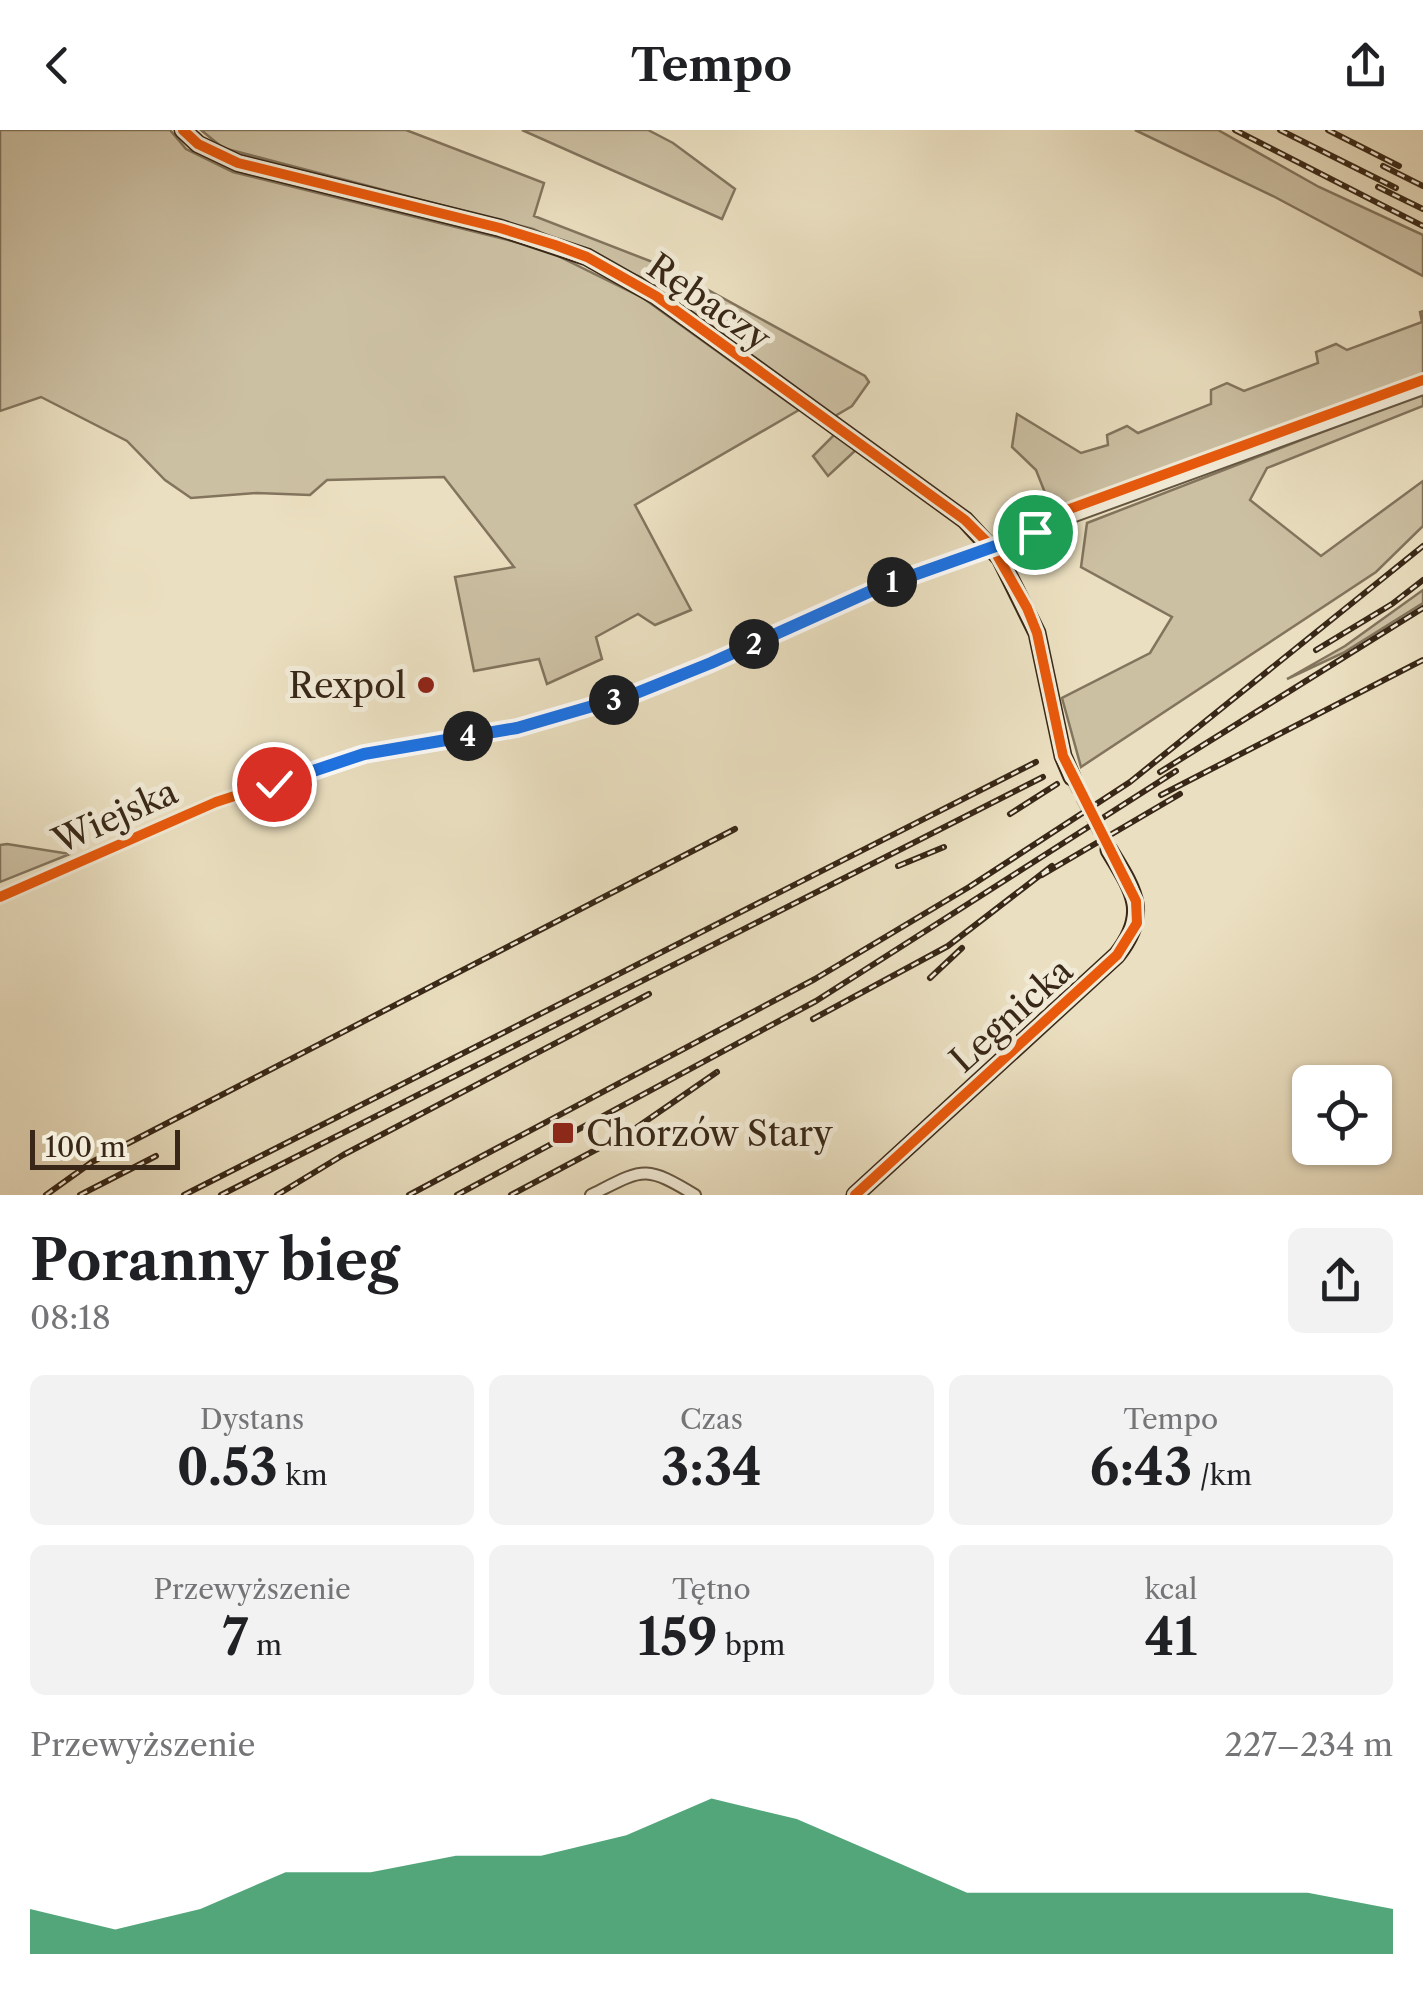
<!DOCTYPE html>
<html lang="pl">
<head>
<meta charset="utf-8">
<style>
  :root { --surface:#fff; --page:#f2f2f2; --text:#202124; --muted:#757577; --accent:#0b8043 }
  body { margin:0; font-family:"Libre Caslon Text",serif; background:var(--page); color:var(--text); height:100vh; display:flex; flex-direction:column; font-size:38px; white-space:nowrap }
  * { box-sizing:border-box; margin:0 }
  p { font-size:32px; color:var(--muted) }
  .icon { flex:none; width:55px; height:55px; fill:none; stroke:currentColor; stroke-width:2; stroke-linecap:round; stroke-linejoin:round }
  .map { position:relative; height:1065px; overflow:hidden }
  .drawer { display:flex; flex-direction:column; background:var(--surface); flex:1 }
  .drawer>* { flex:none }
  .tools { position:absolute; left:1292px; top:935px; display:grid; gap:20px }
  .tools a { display:grid; place-items:center; width:100px; height:100px; border-radius:15px; background:var(--surface); box-shadow:0 2px 8px #0004; font-size:50px }
  .scale { position:absolute; left:30px; bottom:25px; width:150px; box-sizing:border-box; padding-left:10px; border:5px solid #392817; border-top:0; font-size:28px; line-height:35px; white-space:nowrap; color:#392817; -webkit-text-stroke:8px #f1ead6; paint-order:stroke }
  .pin { position:absolute; display:grid; place-items:center; width:85px; height:85px; color:#fff; margin:-42px; border:5px solid #fff; border-radius:50%; box-shadow:0 2px 10px #0007 }
  .km { position:absolute; width:50px; height:50px; margin:-25px; border-radius:50%; background:#222; color:#fff; font-size:28px; line-height:50px; text-align:center }
  .round { display:grid; place-items:center; flex:none; width:105px; height:105px; border-radius:15px; background:var(--page) }
  .overview { display:flex; align-items:center; justify-content:space-between; height:170px; padding:0 30px }
  h1 { font-size:55px; font-weight:700; line-height:75px }
  .metrics { display:grid; grid-template-columns:repeat(3,1fr); gap:15px; height:170px; padding:10px 30px }
  .metrics div { display:grid; align-content:center; border-radius:15px; background:var(--page); text-align:center }
  .metrics b { font-size:50px; font-weight:700 }
  .metrics small { font-size:28px; font-weight:400 }
  .metrics p { font-size:28px }
  .chart { height:280px; padding:20px 30px }
  .chart p { display:flex; justify-content:space-between }
  .chart svg { width:100%; height:180px; margin-top:10px; fill:var(--accent); opacity:.7 }
  header { display:flex; justify-content:space-between; align-items:center; height:130px; padding:0 30px; background:var(--surface); font-size:45px; font-weight:700 }
  .map>svg:first-child { display:block }
  .green { fill:#ccc0a3; stroke:#82745d; stroke-width:2.5 }
  .lines { fill:none; stroke-linecap:round; stroke-linejoin:round }
  .secondary-tunnel { stroke:#c7ba9e; stroke-width:15; stroke-dasharray:15 8; stroke-linecap:butt }
  .street-casing { stroke:#655641; stroke-width:14 }
  .secondary-casing { stroke:#392817; stroke-width:19 }
  .street { stroke:#f1ead6; stroke-width:10 }
  .secondary { stroke:#f1ead6; stroke-width:15 }
  .rail-casing { stroke:#392817; stroke-width:6 }
  .rail { stroke:#f1ead6; stroke-width:2.5; stroke-dasharray:8; stroke-linecap:butt }
  .cycleway-casing { stroke:#f1ead6; stroke-width:16 }
  .cycleway { stroke:#e8590c; stroke-width:10 }
  .route-casing { stroke:#fff; stroke-width:20 }
  .route { stroke:#1a73e8; stroke-width:12 }
  .poi-dot { fill:#8f2418; stroke:#f1ead6; stroke-width:4 }
  .labels { text-anchor:middle; dominant-baseline:central; stroke-width:10; stroke-linejoin:round; paint-order:stroke }
  .street-label { font-size:35px; fill:#392817; stroke:#f1ead6 }
  .poi-label { font-size:35px; fill:#392817; stroke:#f1ead6; text-anchor:end }
</style>
</head>
<body>
<header><svg class="icon" aria-label="back" viewBox="0 0 24 24"><path d="M15 5l-7 7 7 7"/></svg>Tempo<svg class="icon" aria-label="share" viewBox="0 0 24 24"><path d="M12 15V3M7 8l5-5 5 5M5 13v7h14v-7"/></svg></header>
<div class="map">
<svg width="1423" height="1065" viewBox="0 0 1423 1065">
  <rect width="100%" height="100%" fill="#eadfc0"/>
  <filter id="stains"><feTurbulence type="fractalNoise" baseFrequency=".002" numOctaves="4"/><feColorMatrix values="0 0 0 0 .2 0 0 0 0 .09 0 0 0 0 .02 0 0 0 .5 -.17"/></filter>
  <radialGradient id="worn" r=".72"><stop offset=".6" stop-color="#630" stop-opacity="0"/><stop offset="1" stop-color="#630" stop-opacity=".3"/></radialGradient>
  <path class="green" d="M0 0H170L186 19 233 42 544 119 643 168 799 280 635 375 691 480 655 495 638 484 596 507 602 529 547 554 539 529 474 541 455 447 514 437 444 347 327 350 310 365 257 363 191 368 165 350 127 311 41 267 0 281Z
    M201 0H406L544 53 534 86 668 138 865 246 869 252 852 276 835 286 647 150 533 99 223 18Z
    M522 0H648L673 13 735 59 722 89Z
    M1135 0H1218L1319 57 1423 105V146L1273 66Z
    M1423 181V248L1053 383 1036 340 1012 317 1017 284 1081 323 1108 315 1107 305 1127 296 1138 303 1211 274V260L1227 253 1244 261 1318 233 1316 222 1336 214 1347 220 1422 192 1420 182Z
    M1423 252V255L1034 397 1036 394Z
    M1423 263V276L1267 338 1250 370 1321 426 1423 351V396L1376 442 1081 637 1062 568 1150 523 1172 487 1081 437 1087 393Z
    M837 302 858 318 828 346 813 326Z
    M1423 460V473L1343 523 1287 549 1345 516Z
    M7 714 70 724 0 752V715Z"/>
  <g class="lines">
    <path class="secondary-tunnel" d="M1072 647 1109 720"/>
    <defs>
      <path id="street" d="M0 767 216 672 364 624 517 598 634 564 880 457 1423 259
        M591 1065C643 1039 644 1034 695 1065"/>
      <path id="secondary" d="M183 0 198 14 238 33 500 98 587 127 656 166 965 390 1000 428 1037 503 1063 626 1072 647
        M855 1065 1117 825C1150 783 1134 761 1109 720"/>
    </defs>
    <use href="#street" class="street-casing"/>
    <use href="#secondary" class="secondary-casing"/>
    <use href="#street" class="street"/>
    <use href="#secondary" class="secondary"/>
    <defs>
      <path id="rail" d="M1235 0 1423 96
        M1280 0 1396 58
        M1328 0 1399 36
        M1383 36 1423 56
        M1378 57 1423 79
        M1316 520 1392 474 1423 450
        M1160 642 1423 478
        M1161 665 1423 530
        M1010 684 1057 654
        M898 736 944 717
        M1042 745 1180 664
        M930 848 962 818
        M813 889 948 816 1052 736
        M46 1065 92 1032 735 699
        M80 1065 156 1026
        M184 1065 1036 632
        M221 1065 1043 647
        M277 1065 343 1025 649 864
        M409 1065 815 849 969 757 1130 652 1423 416
        M457 1065 816 871 1176 641
        M511 1065 633 1000 717 942"/>
    </defs>
    <use href="#rail" class="rail-casing"/>
    <use href="#rail" class="rail"/>
    <defs>
      <path id="cycleway" d="M183 0 198 14 238 33 500 98 555 115 587 127 656 166 965 390 993 418 1027 478 1037 503 1063 626 1136 771 1137 793 1117 825 855 1065
        M0 767 216 672 364 624 517 598 634 564 880 457 1027 405 1034 392 1423 250"/>
    </defs>
    <use href="#cycleway" class="cycleway-casing"/>
    <use href="#cycleway" class="cycleway"/>
  </g>
  <g class="lines">
    <defs>
      <path id="route" d="M274 654 364 624 517 598 634 564 711 533 880 457 1035 402"/>
    </defs>
    <use href="#route" class="route-casing"/>
    <use href="#route" class="route"/>
  </g>
  <g class="poi-dot">
    <circle cx="426" cy="555" r="10"/>
    <rect x="551" y="991" width="24" height="24" rx="5"/>
  </g>
  <g class="labels">
    <g class="street-label">
      <text transform="translate(709 172) rotate(35)">Rębaczy</text>
      <text transform="translate(115 686) rotate(-24)">Wiejska</text>
      <text transform="translate(1011 885) rotate(-42)">Legnicka</text>
    </g>
    <g class="poi-label">
      <text x="406" y="555">Rexpol</text>
      <text x="586" y="1003" text-anchor="start">Chorzów Stary</text>
    </g>
  </g>
  <rect width="100%" height="100%" filter="url(#stains)"/>
  <rect width="100%" height="100%" fill="url(#worn)"/>
</svg>
<div class="tools">
<a><svg class="icon" aria-label="locate" viewBox="0 0 24 24"><circle cx="12" cy="12" r="6"/><path d="M12 2v4M12 18v4M2 12h4M18 12h4"/></svg></a>
</div>
<div class="scale">100 m</div>
<div class="pin" style="left:1035px;top:402px;background:#1e9e55"><svg class="icon" aria-label="arrive" viewBox="0 0 24 24"><path d="M6 21V4h12l-3 4 3 4H6"/></svg></div>
<div class="pin" style="left:274px;top:654px;background:#d93025"><svg class="icon" aria-label="check" viewBox="0 0 24 24"><path d="M5 12l5 5 9-10"/></svg></div>
<b class="km" style="left:892px;top:452px">1</b>
<b class="km" style="left:754px;top:514px">2</b>
<b class="km" style="left:614px;top:570px">3</b>
<b class="km" style="left:468px;top:606px">4</b>
</div>
<section class="drawer">
<div class="overview"><div><h1>Poranny bieg</h1><p>08:18</p></div><a class="round"><svg class="icon" aria-label="share" viewBox="0 0 24 24"><path d="M12 15V3M7 8l5-5 5 5M5 13v7h14v-7"/></svg></a></div>
<div class="metrics">
<div><p>Dystans</p><b>0.53<small> km</small></b></div>
<div><p>Czas</p><b>3:34</b></div>
<div><p>Tempo</p><b>6:43<small> /km</small></b></div>
</div>
<div class="metrics">
<div><p>Przewyższenie</p><b>7<small> m</small></b></div>
<div><p>Tętno</p><b>159<small> bpm</small></b></div>
<div><p>kcal</p><b>41</b></div>
</div>
<div class="chart"><p><span>Przewyższenie</span>227–234 m</p>
<svg viewBox="0 0 160 44" preserveAspectRatio="none"><path d="M0 44V33L10 38L20 33L30 24L40 24L50 20L60 20L70 15L80 6L90 11L100 20L110 29L120 29L130 29L140 29L150 29L160 33V44z"/></svg>
</div>
</section>
</body>
</html>
